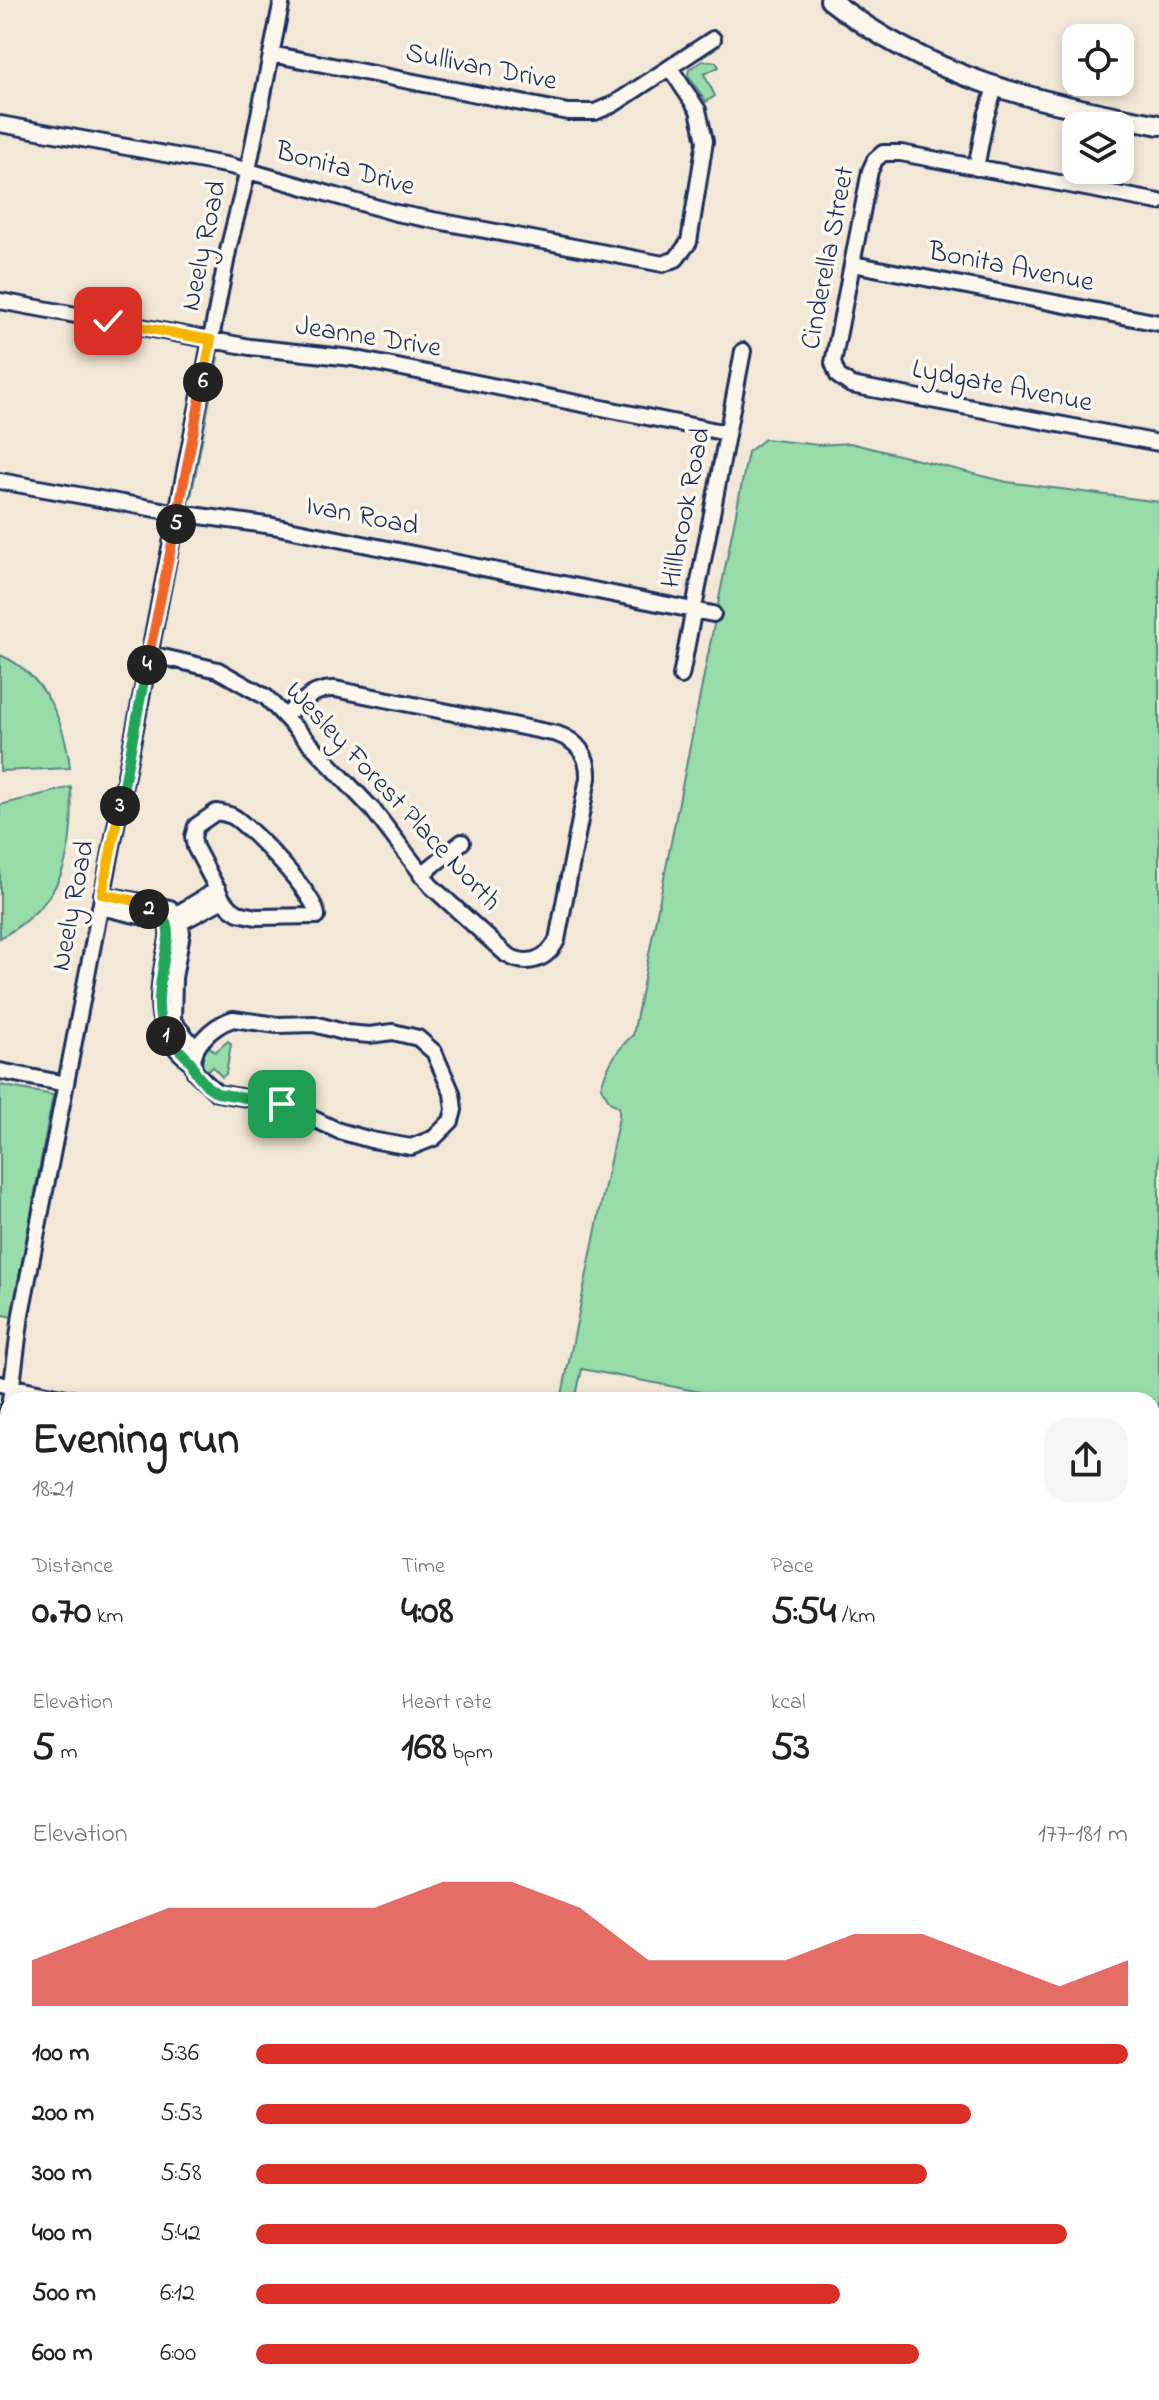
<!DOCTYPE html>
<html lang="en">
<head>
<meta charset="utf-8">
<style>
  :root { --surface:#fff; --page:#f6f6f6; --text:#222; --muted:#767676; --accent:#d93025 }
  body { margin:0; font-family:"Indie Flower",sans-serif; background:var(--page); color:var(--text); height:100vh; display:flex; flex-direction:column; font-size:30px; white-space:nowrap }
  * { box-sizing:border-box; margin:0 }
  p { font-size:26px; color:var(--muted) }
  .icon { flex:none; width:44px; height:44px; fill:none; stroke:currentColor; stroke-width:2; stroke-linecap:round; stroke-linejoin:round }
  .map { position:relative; flex:1; overflow:hidden }
  .details { position:absolute; left:0px; top:1392px; width:1160px; height:1008px; display:flex; flex-direction:column; background:var(--surface); border-radius:24px 24px 0 0; box-shadow:0 4px 12px #0003 }
  .details>* { flex:none }
  .controls { position:absolute; left:1062px; top:24px; display:grid; gap:16px }
  .controls a { display:grid; place-items:center; width:72px; height:72px; border-radius:16px; background:var(--surface); box-shadow:0 4px 12px #0003; font-size:40px }
  .pin { position:absolute; display:grid; place-items:center; width:68px; height:68px; color:#fff; margin:-34px; border-radius:16px; box-shadow:0 4px 12px #0006 }
  .km { position:absolute; width:40px; height:40px; margin:-20px; border-radius:50%; background:#222; color:#fff; font-size:22px; line-height:40px; text-align:center }
  .round { display:grid; place-items:center; flex:none; width:84px; height:84px; border-radius:24px; background:var(--page) }
  .overview { display:flex; align-items:center; justify-content:space-between; height:136px; padding:0 32px }
  h1 { font-size:44px; font-weight:700; line-height:60px }
  .metrics { display:grid; grid-template-columns:repeat(3,1fr); gap:12px; height:136px; padding:8px 32px }
  .metrics div { display:grid; align-content:center }
  .metrics b { font-size:40px; font-weight:700 }
  .metrics small { font-size:22px; font-weight:400 }
  .metrics p { font-size:22px }
  .chart { height:224px; padding:16px 32px }
  .chart p { display:flex; justify-content:space-between }
  .chart svg { width:100%; height:144px; margin-top:8px; fill:var(--accent); opacity:.7 }
  ul { padding:0 32px; list-style:none; font-size:26px }
  li { display:grid; grid-template-columns:128px 96px 1fr; align-items:center; height:60px }
  li i { height:20px; border-radius:10px; background:var(--accent) }
  .map>svg:first-child { display:block }
  .green { fill:#97dca9; stroke:#598684; stroke-width:2 }
  .lines { fill:none; stroke-linecap:round; stroke-linejoin:round }
  .minor-casing { stroke:#1b2f5e; stroke-width:20 }
  .major-casing { stroke:#1b2f5e; stroke-width:24 }
  .highway-casing { stroke:#1b2f5e; stroke-width:26 }
  .minor { stroke:#fbf7ec; stroke-width:14 }
  .major { stroke:#fbf7ec; stroke-width:18 }
  .highway { stroke:#fbf7ec; stroke-width:20 }
  .split-1-casing { stroke:#fff; stroke-width:16 }
  .split-2-casing { stroke:#fff; stroke-width:16 }
  .split-3-casing { stroke:#fff; stroke-width:16 }
  .split-4-casing { stroke:#fff; stroke-width:16 }
  .split-5-casing { stroke:#fff; stroke-width:16 }
  .split-6-casing { stroke:#fff; stroke-width:16 }
  .split-7-casing { stroke:#fff; stroke-width:16 }
  .split-1 { stroke:#22a559; stroke-width:10 }
  .split-2 { stroke:#22a559; stroke-width:10 }
  .split-3 { stroke:#f5b400; stroke-width:10 }
  .split-4 { stroke:#22a559; stroke-width:10 }
  .split-5 { stroke:#f0652b; stroke-width:10 }
  .split-6 { stroke:#f0652b; stroke-width:10 }
  .split-7 { stroke:#f5b400; stroke-width:10 }
  .labels { text-anchor:middle; dominant-baseline:central; stroke-width:7; stroke-linejoin:round; paint-order:stroke }
  .street-label { font-size:28px; fill:#1b2f5e; stroke:#fbf7ec }
</style>
</head>
<body>
<div class="map">
<svg width="1159" height="2400" viewBox="0 0 1159 2400">
  <rect width="100%" height="100%" fill="#f3e8d7"/>
  <filter id="ink" filterUnits="userSpaceOnUse"><feTurbulence type="fractalNoise" baseFrequency=".0125" numOctaves="2"/><feDisplacementMap in="SourceGraphic" scale="16" xChannelSelector="R" yChannelSelector="G"/><feConvolveMatrix kernelMatrix="1 2 1 2 8 2 1 2 1" color-interpolation-filters="sRGB"/></filter>
  <g filter="url(#ink)">
    <path class="green" d="M703 61 716 62 719 67 704 74 715 96 706 102 688 75 689 69Z
      M218 357 191 497 190 498 215 362Z
      M765 439 818 445 850 443 1007 482 1159 502V1475L1152 1476V1400H742L582 1369 575 1400H561L619 1117V1107L610 1102 601 1087C607 1066 616 1050 633 1035L748 452Z
      M0 655C45 674 65 722 70 768L0 771Z
      M71 787C75 856 63 903 0 938V805Z
      M228 1041 231 1044 226 1074 222 1077 213 1067 204 1072 199 1058 208 1045 215 1052Z
      M0 1085 53 1095 12 1317 0 1314Z
      M963 2392H1000L999 2400H956Z"/>
    <g class="lines">
      <defs>
        <path id="minor" d="M271 54 568 112H595L614 104 713 39
          M0 124 231 166 396 213 663 264 676 259 689 242 705 141 698 110 670 68
          M976 168 986 116 995 88
          M1159 202 901 153H883L875 160 870 171 833 363 838 376 851 385 1159 443
          M853 264 1159 323
          M0 301 250 347 352 358 727 433
          M0 481 178 513 273 526 713 614
          M150 654 218 670 266 697 373 810 431 886 507 955C527 967 547 960 557 940L588 778C589 756 578 741 557 734L335 689C313 688 301 703 285 716
          M681 676 743 351
          M216 812C223 813 228 814 234 817 251 828 319 898 317 916L256 917 238 913 232 909 223 900 195 847 193 837 196 826Z
          M421 875 462 842
          M102 894 170 908 180 919 182 933 174 978 173 1021 195 1048
          M100 907 166 922C171 935 166 946 164 959 156 1003 153 1034 192 1063
          M170 918 218 889
          M174 926 223 900
          M233 1019 277 1025 314 1024 347 1033 369 1035 393 1032 418 1038 434 1052 452 1093 454 1110 451 1121 434 1138 411 1147 371 1140 339 1131 282 1104 217 1093 195 1072C186 1049 212 1026 233 1019Z
          M0 1071 66 1084
          M0 1384 76 1400
          M10 1400 21 1314 229 246 248 170 282 0
          M0 1451 8 1409
          M0 1713 8 1714
          M0 1892 8 1879
          M1152 2150 1159 2151
          M0 2248 8 2250
          M0 2320 8 2322
          M69 2400 70 2392"/>
        <path id="major" d="M830 0C932 80 1036 101 1159 125"/>
        <path id="highway" d="M1152 1528 1159 1520
          M530 2400 534 2392"/>
      </defs>
      <use href="#minor" class="minor-casing"/>
      <use href="#major" class="major-casing"/>
      <use href="#highway" class="highway-casing"/>
      <use href="#minor" class="minor"/>
      <use href="#major" class="major"/>
      <use href="#highway" class="highway"/>
    </g>
  </g>
  <g class="lines" filter="url(#ink)">
    <defs>
      <path id="split-1" d="M166 1036 192 1063 195 1072 207 1086 217 1093 282 1104"/>
      <path id="split-2" d="M149 909 147 917 166 922C171 935 166 946 164 960 160 982 154 1015 166 1036"/>
      <path id="split-3" d="M120 806 102 894 150 904 149 909"/>
      <path id="split-4" d="M120 806 147 665"/>
      <path id="split-5" d="M147 665 176 524"/>
      <path id="split-6" d="M176 524 203 382"/>
      <path id="split-7" d="M108 321 211 340 203 382"/>
    </defs>
    <use href="#split-1" class="split-1-casing"/>
    <use href="#split-2" class="split-2-casing"/>
    <use href="#split-3" class="split-3-casing"/>
    <use href="#split-4" class="split-4-casing"/>
    <use href="#split-5" class="split-5-casing"/>
    <use href="#split-6" class="split-6-casing"/>
    <use href="#split-7" class="split-7-casing"/>
    <use href="#split-1" class="split-1"/>
    <use href="#split-2" class="split-2"/>
    <use href="#split-3" class="split-3"/>
    <use href="#split-4" class="split-4"/>
    <use href="#split-5" class="split-5"/>
    <use href="#split-6" class="split-6"/>
    <use href="#split-7" class="split-7"/>
  </g>
  <g class="labels">
    <g class="street-label">
      <text transform="translate(481 68) rotate(11)">Sullivan Drive</text>
      <text transform="translate(345 170) rotate(15)">Bonita Drive</text>
      <text transform="translate(205 246) rotate(-78)">Neely Road</text>
      <text transform="translate(829 258) rotate(-79)">Cinderella Street</text>
      <text transform="translate(1011 268) rotate(11)">Bonita Avenue</text>
      <text transform="translate(368 338) rotate(9)">Jeanne Drive</text>
      <text transform="translate(1002 387) rotate(11)">Lydgate Avenue</text>
      <text transform="translate(687 508) rotate(-79)">Hillbrook Road</text>
      <text transform="translate(362 517) rotate(11)">Ivan Road</text>
      <text transform="translate(392 797) rotate(47)">Wesley Forest Place North</text>
      <text transform="translate(74 906) rotate(-79)">Neely Road</text>
    </g>
  </g>
</svg>
<div class="controls">
<a><svg class="icon" aria-label="locate" viewBox="0 0 24 24"><circle cx="12" cy="12" r="6"/><path d="M12 2v4M12 18v4M2 12h4M18 12h4"/></svg></a>
<a><svg class="icon" aria-label="layers" viewBox="0 0 24 24"><path d="M12 4l9 5-9 5-9-5zM3 14l9 5 9-5"/></svg></a>
</div>
<div class="pin" style="left:282px;top:1104px;background:#1e9e55"><svg class="icon" aria-label="arrive" viewBox="0 0 24 24"><path d="M6 21V4h12l-3 4 3 4H6"/></svg></div>
<div class="pin" style="left:108px;top:321px;background:#d93025"><svg class="icon" aria-label="check" viewBox="0 0 24 24"><path d="M5 12l5 5 9-10"/></svg></div>
<b class="km" style="left:166px;top:1036px">1</b>
<b class="km" style="left:149px;top:909px">2</b>
<b class="km" style="left:120px;top:806px">3</b>
<b class="km" style="left:147px;top:665px">4</b>
<b class="km" style="left:176px;top:524px">5</b>
<b class="km" style="left:203px;top:382px">6</b>
<section class="details">
<div class="overview"><div><h1>Evening run</h1><p>18:21</p></div><a class="round"><svg class="icon" aria-label="share" viewBox="0 0 24 24"><path d="M12 15V3M7 8l5-5 5 5M5 13v7h14v-7"/></svg></a></div>
<div class="metrics">
<div><p>Distance</p><b>0.70<small> km</small></b></div>
<div><p>Time</p><b>4:08</b></div>
<div><p>Pace</p><b>5:54<small> /km</small></b></div>
</div>
<div class="metrics">
<div><p>Elevation</p><b>5<small> m</small></b></div>
<div><p>Heart rate</p><b>168<small> bpm</small></b></div>
<div><p>kcal</p><b>53</b></div>
</div>
<div class="chart"><p><span>Elevation</span>177–181 m</p>
<svg viewBox="0 0 160 44" preserveAspectRatio="none"><path d="M0 44V30L10 22L20 14L30 14L40 14L50 14L60 6L70 6L80 14L90 30L100 30L110 30L120 22L130 22L140 30L150 38L160 30V44z"/></svg>
</div>
<ul>
<li><b>100 m</b>5:36<i style="width:100%"></i></li>
<li><b>200 m</b>5:53<i style="width:82%"></i></li>
<li><b>300 m</b>5:58<i style="width:77%"></i></li>
<li><b>400 m</b>5:42<i style="width:93%"></i></li>
<li><b>500 m</b>6:12<i style="width:67%"></i></li>
<li><b>600 m</b>6:00<i style="width:76%"></i></li>
</ul>
</section>
</div>
</body>
</html>
